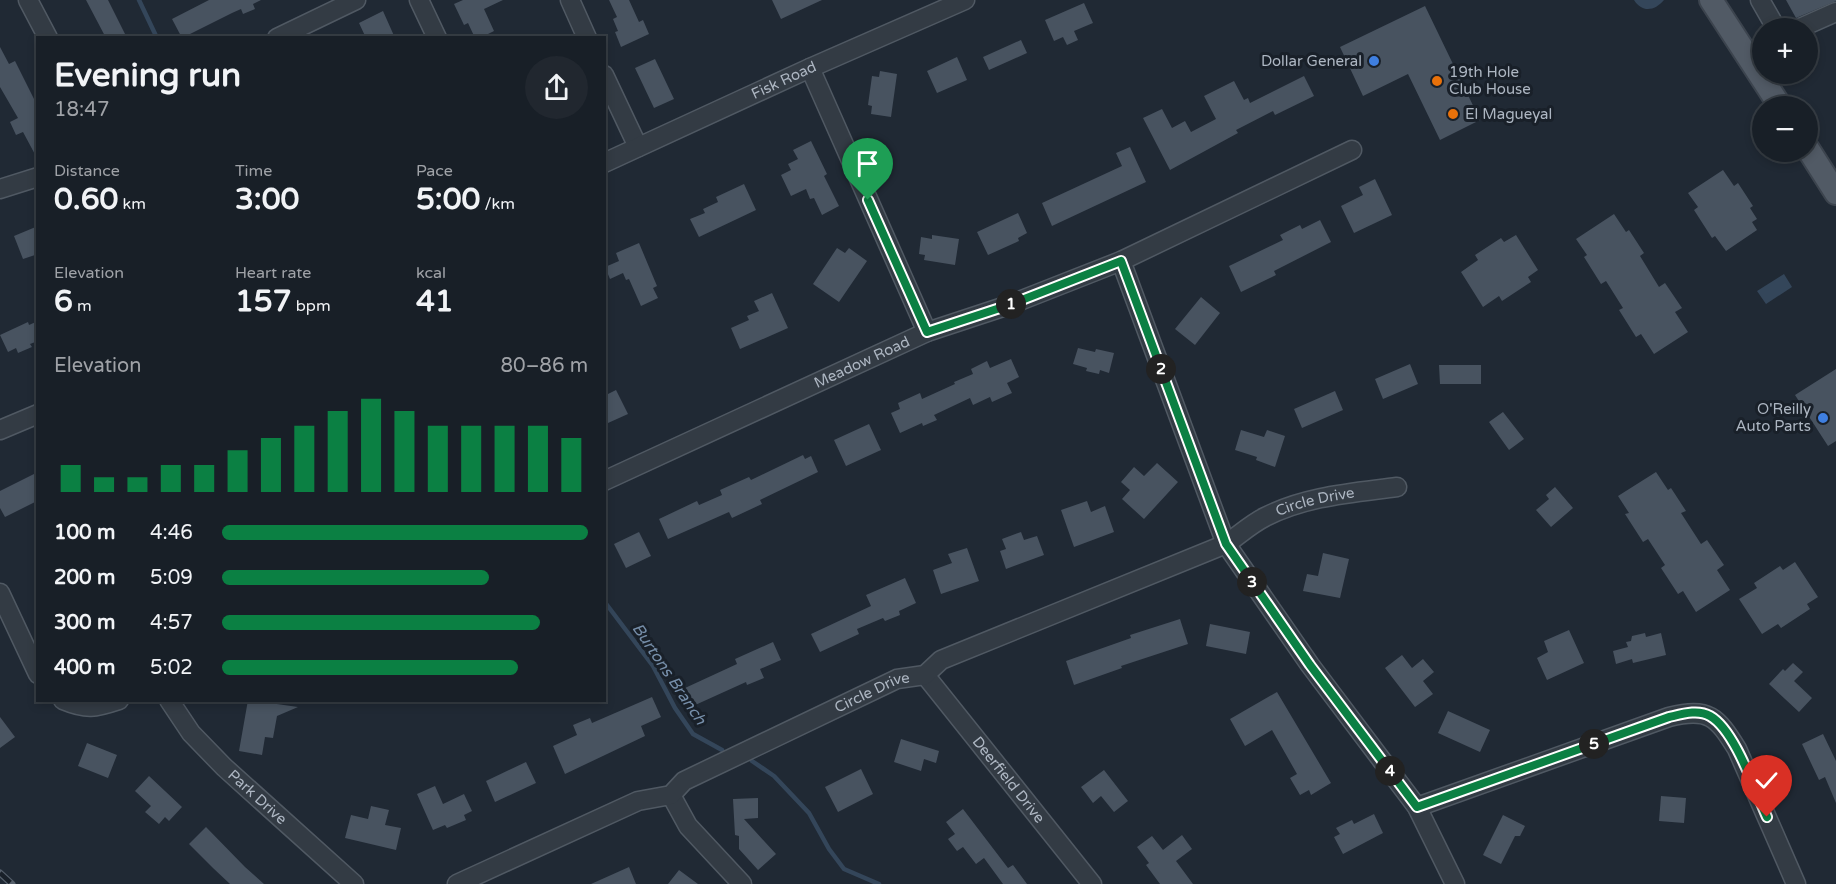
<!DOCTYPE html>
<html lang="en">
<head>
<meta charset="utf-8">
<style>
  :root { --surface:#181f27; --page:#21272f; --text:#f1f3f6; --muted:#9fa2a7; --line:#363d44; --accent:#0b8043 }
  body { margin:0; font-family:"Varela Round",sans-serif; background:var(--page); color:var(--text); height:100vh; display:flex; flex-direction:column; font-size:22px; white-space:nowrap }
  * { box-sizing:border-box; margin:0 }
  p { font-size:20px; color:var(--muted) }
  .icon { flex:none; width:33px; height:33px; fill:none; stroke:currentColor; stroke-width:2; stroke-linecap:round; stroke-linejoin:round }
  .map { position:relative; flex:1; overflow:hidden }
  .drawer { position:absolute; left:36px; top:36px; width:570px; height:666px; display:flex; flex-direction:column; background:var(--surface); border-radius:0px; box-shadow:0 3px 9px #0003,0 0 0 2px var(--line) }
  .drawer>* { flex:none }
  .fabs { position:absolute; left:1752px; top:18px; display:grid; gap:12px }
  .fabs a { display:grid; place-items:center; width:66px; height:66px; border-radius:50%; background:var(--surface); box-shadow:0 3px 9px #0003,0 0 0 2px var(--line); font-size:30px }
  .pin { position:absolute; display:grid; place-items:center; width:51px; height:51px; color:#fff; margin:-62px -26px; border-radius:50% 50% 50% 0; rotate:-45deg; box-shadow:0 0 6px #0007 }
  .pin .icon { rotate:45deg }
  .km { position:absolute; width:30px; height:30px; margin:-15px; border-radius:50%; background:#222; color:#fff; font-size:16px; line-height:30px; text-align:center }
  .round { display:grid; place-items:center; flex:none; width:63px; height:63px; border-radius:32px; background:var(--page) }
  .head { display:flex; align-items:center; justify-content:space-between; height:102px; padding:0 18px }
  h1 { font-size:33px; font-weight:700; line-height:45px }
  .figures { display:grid; grid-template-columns:repeat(3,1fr); gap:9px; height:102px; padding:6px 18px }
  .figures div { display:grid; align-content:center }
  .figures b { font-size:30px; font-weight:700 }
  .figures small { font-size:16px; font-weight:400 }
  .figures p { font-size:16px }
  .chart { height:168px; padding:12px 18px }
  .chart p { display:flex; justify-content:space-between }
  .chart svg { width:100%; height:108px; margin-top:6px; stroke:var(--accent); stroke-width:6 }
  ul { padding:0 18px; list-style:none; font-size:20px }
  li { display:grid; grid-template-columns:96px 72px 1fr; align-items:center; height:45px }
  li i { height:15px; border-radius:8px; background:var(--accent) }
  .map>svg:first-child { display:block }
  .water { fill:#34465a }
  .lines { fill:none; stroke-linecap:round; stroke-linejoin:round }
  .stream { stroke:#34465a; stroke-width:4.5 }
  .building { fill:#485360 }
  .minor-casing { stroke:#505963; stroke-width:21 }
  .major-casing { stroke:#3c444e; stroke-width:26 }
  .minor { stroke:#333b44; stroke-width:18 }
  .major { stroke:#515a65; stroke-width:22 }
  .rail-casing { stroke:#555f6b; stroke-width:7 }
  .rail { stroke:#192029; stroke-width:4.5; stroke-dasharray:14; stroke-linecap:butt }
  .route-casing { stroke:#fff; stroke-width:12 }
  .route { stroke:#0b8043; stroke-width:8 }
  .shop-dot { fill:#3f7fe0; stroke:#192029; stroke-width:2 }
  .food-dot { fill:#e8710a; stroke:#192029; stroke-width:2 }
  .labels { text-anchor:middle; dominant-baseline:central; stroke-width:6; stroke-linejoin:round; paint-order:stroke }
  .poi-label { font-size:15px; fill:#adb6c2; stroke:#192029; text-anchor:end }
  .street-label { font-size:15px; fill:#adb6c2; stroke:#192029 }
  .water-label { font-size:16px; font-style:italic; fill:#768ea9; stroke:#192029 }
</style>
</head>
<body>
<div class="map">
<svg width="1836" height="884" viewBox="0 0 1836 884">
  <rect width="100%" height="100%" fill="#202934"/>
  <path class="water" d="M1634 0H1664C1655 11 1642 13 1634 0Z
    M1784 274 1792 287 1766 304 1757 291Z"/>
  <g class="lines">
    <path class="stream" d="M139 0 157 38
      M604 601 653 666 675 708 693 734 722 750
      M752 761 774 776 809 813 829 849 844 869 879 884"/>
  </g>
  <path class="building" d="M86 0H108L127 38H106Z
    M209 0H261L253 4 255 9 243 14 241 9 232 13 182 38 172 19Z
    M463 0H503L484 9 494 31 480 38H475L468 23 464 25 454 4Z
    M609 0H629L639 22 643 20 649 34 621 47 615 32 618 31 613 19 617 17Z
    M772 0H822L781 19Z
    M1786 0H1836V1L1796 18Z
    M1084 3 1093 23 1074 31 1078 40 1067 45 1063 37 1054 41 1045 20Z
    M1425 6 1480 120 1440 140 1408 74 1363 96 1340 47Z
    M383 11 395 38H366L359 23Z
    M1021 40 1027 53 989 70 983 57Z
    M0 47 9 64 15 61 38 107V160L23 132 16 135 10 122 18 118 0 87Z
    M957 57 967 80 937 93 927 71Z
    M655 59 674 99 654 108 635 68Z
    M880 71 897 74 891 117 871 114 872 106 868 105 872 76 879 77Z
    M1304 76 1314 96 1275 115 1273 111 1236 130 1238 133 1170 170 1143 118 1162 109 1172 128 1185 121 1191 132 1216 119 1204 96 1234 81 1244 100 1248 98 1250 103Z
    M811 141 827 174 824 176 839 206 822 215 814 198 810 199 806 189 791 196 781 175 791 170 788 164 798 159 793 150Z
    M1130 147 1146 182 1052 226 1042 203 1122 166 1116 153Z
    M1723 170 1734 186 1738 183 1753 206 1750 208 1757 219 1752 222 1757 230 1726 251 1715 236 1712 238 1694 210 1698 207 1688 193Z
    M1375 179 1392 215 1354 233 1341 206 1363 195 1359 187Z
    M744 184 756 210 699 237 690 219 705 213 703 209 718 202 716 197Z
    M1018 213 1027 233 1018 238 1019 241 988 255 977 232Z
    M1614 214 1626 232 1629 230 1644 253 1640 256 1659 287 1665 283 1682 308 1675 312 1688 332 1654 354 1641 334 1636 337 1619 310 1623 308 1606 281 1601 284 1584 257 1587 255 1576 239Z
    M1320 220 1331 242 1274 271 1276 275 1241 292 1229 266 1283 240 1280 235 1300 225 1302 229Z
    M38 226V254L23 259 14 236Z
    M932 235 959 239 955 265 924 260 925 255 919 254 921 237 932 239Z
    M1516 235 1538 270 1528 277 1531 282 1502 301 1499 296 1483 307 1461 272 1478 260 1475 255 1501 238 1504 242Z
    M639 243 657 286 653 288 658 298 641 306 629 279 626 280 623 273 610 279 605 267 619 261 616 253Z
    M837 248 845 253 849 248 867 261 839 302 813 284Z
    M772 293 788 328 740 349 731 328 749 320 747 316 759 311 754 301Z
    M1201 297 1220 313 1195 345 1175 329Z
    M38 321V341L30 344 32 347 18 353 16 348 8 352 0 335 28 322 29 325Z
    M1078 348 1095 352 1096 349 1114 353 1109 373 1100 370 1099 374 1086 371 1087 368 1073 364Z
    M1011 359 1019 377 1007 383 1012 393 992 402 990 397 973 405 970 398 934 415 937 420 923 426 922 423 900 433 891 413 900 409 898 403 920 393 922 399 955 384 954 382 973 374 971 369 987 361 990 368Z
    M1410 364 1418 384 1383 399 1375 379Z
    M1439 365H1481V384H1440Z
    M1836 369V441L1828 446 1795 395Z
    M616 390 628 414 608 423 604 416V396Z
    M1335 391 1343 410 1302 428 1294 409Z
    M1503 412 1524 439 1509 450 1489 422Z
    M869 424 881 450 846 466 834 440Z
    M1241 430 1264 437 1267 430 1285 436 1275 467 1256 460 1257 457 1235 450Z
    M803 455 805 459 811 456 818 472 760 500 762 504 732 518 729 512 668 539 659 519 697 501 699 505 722 495 720 490 749 477 751 480Z
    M1157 463 1178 482 1144 519 1122 499 1130 490 1121 482 1134 467 1144 476Z
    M38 472 37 501 5 517 0 508V491Z
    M1656 472 1668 490 1671 488 1686 511 1681 513 1701 544 1707 540 1724 565 1717 570 1730 590 1696 612 1683 591 1678 594 1661 568 1665 565 1648 539 1643 542 1625 514 1629 513 1618 496Z
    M1555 487 1573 508 1551 527 1536 510 1549 499 1546 495Z
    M1087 501 1091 512 1105 506 1114 532 1074 547 1061 510Z
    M639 532 651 556 626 568 614 544Z
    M1021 532 1024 540 1037 536 1044 555 1006 569 1000 551 1006 549 1002 539Z
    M967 548 979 581 941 594 933 570 952 563 948 554Z
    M1323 553 1349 559 1340 598 1303 591 1307 574 1318 576Z
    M1795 562 1818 597 1807 604 1810 609 1781 628 1778 624 1762 634 1739 599 1757 588 1754 583 1780 566 1783 570Z
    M905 578 916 603 899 611 900 615 885 621 883 618 857 629 859 634 820 652 811 634 871 606 866 595Z
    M1180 619 1188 644 1121 666 1122 668 1074 685 1066 661 1131 638 1130 635Z
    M1210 624 1250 632 1246 654 1206 646Z
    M1569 630 1584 663 1547 680 1537 658 1548 652 1544 641Z
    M1645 633 1646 637 1661 633 1666 655 1633 663 1632 659 1616 664 1613 651 1628 647 1626 642 1631 641 1632 636Z
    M773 642 781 660 760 669 764 678 747 685 746 682 693 706 685 688 737 664 735 659Z
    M1402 655 1412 668 1423 659 1434 672 1423 681 1433 694 1415 707 1385 668Z
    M1793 663 1803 672 1794 681 1812 698 1799 712 1769 684 1783 669 1785 671Z
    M1277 692 1331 783 1311 795 1309 790 1300 795 1290 778 1297 774 1272 730 1245 746 1230 719Z
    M652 697 661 717 641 726 645 736 565 774 553 746 577 735 573 725 590 718 592 723Z
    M248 700 298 707 277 716 273 738 265 737 262 755 239 751Z
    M1448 711 1490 730 1480 752 1438 733Z
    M0 717 15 737 0 748Z
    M1823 734 1836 761V803L1825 777 1819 780 1802 744Z
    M901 739 939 751 936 763 924 759 921 771 894 762Z
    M87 743 117 755 108 778 78 766Z
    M526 762 536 783 495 802 486 781Z
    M861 769 873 794 838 812 825 787Z
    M1104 770 1128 801 1114 812 1101 796 1093 803 1081 787Z
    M149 776 182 807 169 821 165 817 159 824 145 812 151 806 135 791Z
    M435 786 443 804 464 794 472 811 464 815 466 820 447 828 445 825 433 830 417 794Z
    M1661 796 1686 798 1684 823 1659 821Z
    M758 798V818L744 819 776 854 758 870 739 849V836L735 835 733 799Z
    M371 806 389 810 385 825 401 828 396 850 345 838 351 815 368 819Z
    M963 809 1008 868 1013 865 1027 884H1003L984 858 976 864 963 847 957 851 948 839 955 834 946 822Z
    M1374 814 1383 833 1343 854 1334 837 1340 834 1336 828 1352 820 1354 824Z
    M1503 815 1525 826 1520 836H1515L1501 864 1483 855Z
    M206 827 245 867 264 884H230L213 868 189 844Z
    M1182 835 1192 849 1176 861 1193 884H1160L1146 865 1149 863 1137 847 1152 836 1163 850Z
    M629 867 636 884H591Z
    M679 870 698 884H668Z"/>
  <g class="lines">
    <defs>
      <g id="minor">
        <path d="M28 0 48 38"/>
        <path d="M419 0 437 38"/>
        <path d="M570 0 587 38"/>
        <path d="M1760 0 1776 28"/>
        <path d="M1800 28 1836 12"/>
        <path d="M277 38 356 0"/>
        <path d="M1746 53 1762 46"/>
        <path d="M810 68 927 332"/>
        <path d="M604 75 638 147"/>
        <path id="s1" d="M604 163 810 68 965 0"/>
        <path d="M0 189 38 177"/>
        <path d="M1121 261 1226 544 1310 665 1417 807 1455 884"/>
        <path d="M0 430 38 414"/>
        <path id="s2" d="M604 481 927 332 1009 305 1121 261 1352 150"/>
        <path d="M0 593 38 674"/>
        <path id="s3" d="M925 675 1092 884"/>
        <path d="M63 700C87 710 95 708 119 700"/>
        <path id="s4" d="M169 700 191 733 224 767 354 884"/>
        <path d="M671 795 688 826 742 884"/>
        <path d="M1417 807 1669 717C1709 707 1717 717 1737 749L1796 884"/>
        <path id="s5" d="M457 884 638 801 671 795 684 781 897 679 925 675 941 660 1226 544C1239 535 1251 524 1265 517 1306 496 1352 493 1397 487"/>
      </g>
      <path id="major" d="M1711 0 1780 106
        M1808 149 1836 193"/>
    </defs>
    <use href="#minor" class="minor-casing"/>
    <use href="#major" class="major-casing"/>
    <use href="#minor" class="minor"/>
    <use href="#major" class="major"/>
    <defs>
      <path id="rail" d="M0 873 12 884"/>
    </defs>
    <use href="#rail" class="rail-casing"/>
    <use href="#rail" class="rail"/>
  </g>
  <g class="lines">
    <defs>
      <path id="route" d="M868 200 927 332 1009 305 1121 261 1226 544 1310 665 1417 807 1669 717C1682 714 1698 709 1710 716 1735 730 1755 791 1767 817"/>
    </defs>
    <use href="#route" class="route-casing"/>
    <use href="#route" class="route"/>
  </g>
  <g class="shop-dot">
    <circle cx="1374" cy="61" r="6"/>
    <circle cx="1823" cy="418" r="6"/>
  </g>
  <g class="food-dot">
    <circle cx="1437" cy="81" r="6"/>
    <circle cx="1453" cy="114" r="6"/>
  </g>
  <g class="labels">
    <g class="poi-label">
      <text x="1362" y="61">Dollar General</text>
      <text x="1449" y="72" text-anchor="start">19th Hole<tspan x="1449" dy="17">Club House</tspan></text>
      <text x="1465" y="114" text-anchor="start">El Magueyal</text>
      <text x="1811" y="409">O'Reilly<tspan x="1811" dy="17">Auto Parts</tspan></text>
    </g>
    <g class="street-label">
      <text stroke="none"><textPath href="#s1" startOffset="198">Fisk Road</textPath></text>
      <text stroke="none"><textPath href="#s2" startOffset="284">Meadow Road</textPath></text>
      <text stroke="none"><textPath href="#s5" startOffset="946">Circle Drive</textPath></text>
      <text stroke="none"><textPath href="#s5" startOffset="460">Circle Drive</textPath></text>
      <text stroke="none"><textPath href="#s3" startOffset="134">Deerfield Drive</textPath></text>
      <text stroke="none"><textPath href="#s4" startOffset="132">Park Drive</textPath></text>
    </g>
    <g class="water-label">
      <text transform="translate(669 674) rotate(56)">Burtons Branch</text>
    </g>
  </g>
</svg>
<div class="fabs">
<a>+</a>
<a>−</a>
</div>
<div class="pin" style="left:868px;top:200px;background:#1e9e55"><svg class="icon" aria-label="arrive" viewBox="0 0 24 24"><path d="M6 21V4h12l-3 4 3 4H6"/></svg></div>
<div class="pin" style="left:1767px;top:817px;background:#d93025"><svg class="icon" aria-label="check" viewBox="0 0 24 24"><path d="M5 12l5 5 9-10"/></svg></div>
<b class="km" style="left:1011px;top:304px">1</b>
<b class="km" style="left:1161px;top:369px">2</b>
<b class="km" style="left:1252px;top:582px">3</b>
<b class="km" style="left:1390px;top:771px">4</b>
<b class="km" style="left:1594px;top:744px">5</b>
<section class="drawer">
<div class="head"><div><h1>Evening run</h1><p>18:47</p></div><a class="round"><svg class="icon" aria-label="share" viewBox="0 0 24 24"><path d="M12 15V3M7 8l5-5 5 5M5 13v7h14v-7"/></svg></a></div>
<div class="figures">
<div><p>Distance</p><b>0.60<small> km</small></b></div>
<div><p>Time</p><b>3:00</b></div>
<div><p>Pace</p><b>5:00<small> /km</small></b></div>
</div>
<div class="figures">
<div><p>Elevation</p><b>6<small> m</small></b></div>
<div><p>Heart rate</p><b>157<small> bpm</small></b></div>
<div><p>kcal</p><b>41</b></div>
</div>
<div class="chart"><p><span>Elevation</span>80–86 m</p>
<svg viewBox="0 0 160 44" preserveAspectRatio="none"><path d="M5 44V33M15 44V38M25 44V38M35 44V33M45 44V33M55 44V27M65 44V22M75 44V17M85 44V11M95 44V6M105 44V11M115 44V17M125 44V17M135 44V17M145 44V17M155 44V22"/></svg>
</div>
<ul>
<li><b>100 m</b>4:46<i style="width:100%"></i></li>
<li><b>200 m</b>5:09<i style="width:73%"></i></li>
<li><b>300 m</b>4:57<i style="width:87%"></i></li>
<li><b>400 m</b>5:02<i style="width:81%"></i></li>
</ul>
</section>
</div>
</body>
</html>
